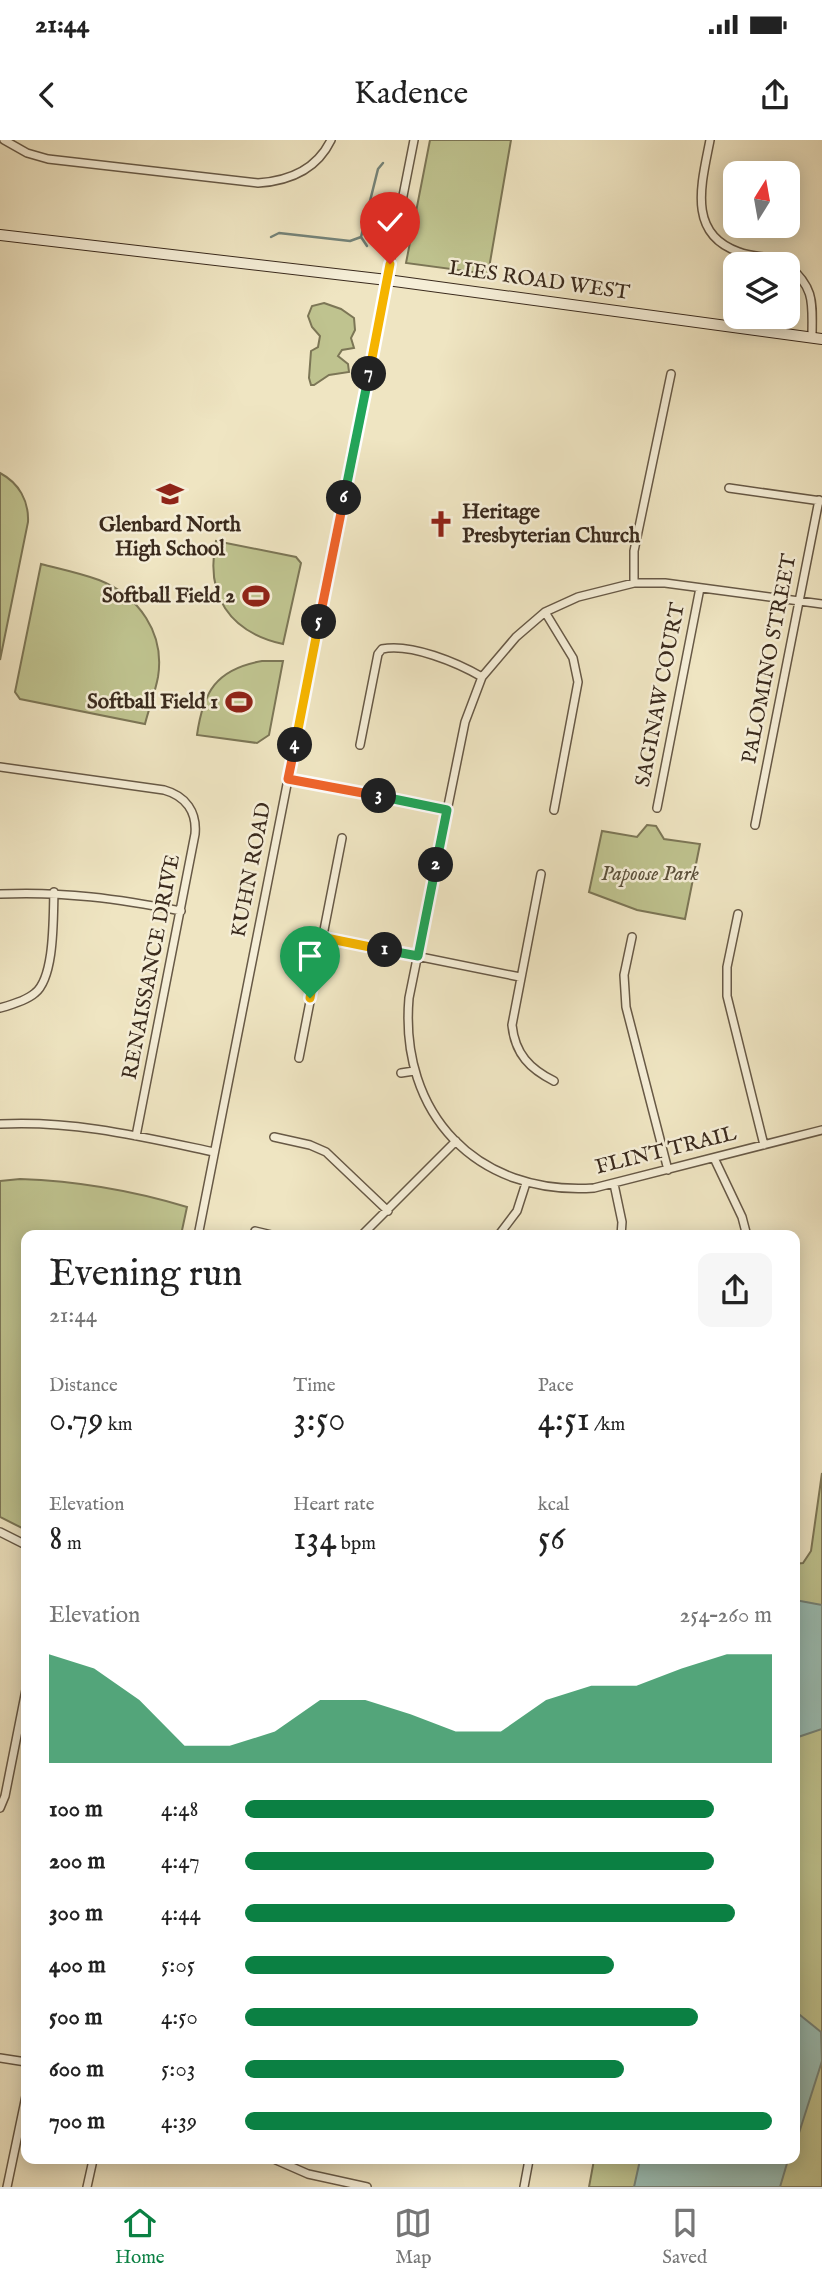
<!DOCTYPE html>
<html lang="en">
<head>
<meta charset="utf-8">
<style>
  :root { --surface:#fff; --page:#f6f6f6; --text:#222; --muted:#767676; --line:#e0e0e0; --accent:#0b8043 }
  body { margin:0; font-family:"IM FELL English",serif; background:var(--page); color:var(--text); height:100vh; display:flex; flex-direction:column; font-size:26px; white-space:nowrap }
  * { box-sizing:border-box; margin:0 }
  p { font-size:23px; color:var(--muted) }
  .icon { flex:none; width:38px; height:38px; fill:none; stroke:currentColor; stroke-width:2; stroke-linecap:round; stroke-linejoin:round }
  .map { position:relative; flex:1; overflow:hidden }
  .panel { position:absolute; left:21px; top:1090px; width:779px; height:934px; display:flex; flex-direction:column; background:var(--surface); border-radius:14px; box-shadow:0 4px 18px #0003 }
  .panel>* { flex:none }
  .needle { width:46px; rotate:11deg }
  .tools { position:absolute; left:723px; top:21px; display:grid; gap:14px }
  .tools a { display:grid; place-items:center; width:77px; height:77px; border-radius:14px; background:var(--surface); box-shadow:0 4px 18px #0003; font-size:35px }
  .pin { position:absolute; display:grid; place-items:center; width:60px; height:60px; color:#fff; margin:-72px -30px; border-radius:50% 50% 50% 0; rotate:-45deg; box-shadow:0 0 7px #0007 }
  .pin .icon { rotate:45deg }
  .km { position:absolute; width:35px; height:35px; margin:-18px; border-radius:50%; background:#222; color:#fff; font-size:19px; line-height:35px; text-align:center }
  .round { display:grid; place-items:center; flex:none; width:74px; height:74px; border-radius:14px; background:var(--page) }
  .summary { display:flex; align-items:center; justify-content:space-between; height:119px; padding:0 28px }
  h1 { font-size:38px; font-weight:600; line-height:52px }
  .figures { display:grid; grid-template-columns:repeat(3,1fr); gap:10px; height:119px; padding:7px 28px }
  .figures div { display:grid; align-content:center }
  .figures b { font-size:35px; font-weight:600 }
  .figures small { font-size:19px; font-weight:400 }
  .figures p { font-size:19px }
  .chart { height:196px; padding:14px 28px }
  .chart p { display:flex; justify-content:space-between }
  .chart svg { width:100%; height:126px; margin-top:7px; fill:var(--accent); opacity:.7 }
  ul { padding:0 28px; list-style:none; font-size:23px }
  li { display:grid; grid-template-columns:112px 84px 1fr; align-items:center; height:52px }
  li i { height:18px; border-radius:9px; background:var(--accent) }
  .status { display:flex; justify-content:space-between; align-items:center; height:49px; padding:0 35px; background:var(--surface); direction:ltr }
  .status svg { height:19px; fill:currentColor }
  header { display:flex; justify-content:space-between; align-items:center; height:91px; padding:0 28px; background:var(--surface); font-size:32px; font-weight:600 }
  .tab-bar { display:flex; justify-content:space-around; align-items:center; height:98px; border-top:2px solid var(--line); background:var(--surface); font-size:19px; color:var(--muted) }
  .tab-bar a { display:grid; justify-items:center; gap:4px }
  .tab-bar .current { color:var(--accent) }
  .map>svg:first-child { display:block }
  .green { fill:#bfc38f; stroke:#7c7656; stroke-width:2 }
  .water { fill:#9abfb6; stroke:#748379; stroke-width:2 }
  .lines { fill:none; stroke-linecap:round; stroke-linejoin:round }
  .stream { stroke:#748379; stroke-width:2.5 }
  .street-casing { stroke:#675946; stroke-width:10 }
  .secondary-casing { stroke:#3a2a1d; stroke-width:12 }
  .street { stroke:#f5eed7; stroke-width:7 }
  .secondary { stroke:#f5eed7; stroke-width:10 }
  .split-1-casing { stroke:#fff; stroke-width:14 }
  .split-2-casing { stroke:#fff; stroke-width:14 }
  .split-3-casing { stroke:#fff; stroke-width:14 }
  .split-4-casing { stroke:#fff; stroke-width:14 }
  .split-5-casing { stroke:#fff; stroke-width:14 }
  .split-6-casing { stroke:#fff; stroke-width:14 }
  .split-7-casing { stroke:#fff; stroke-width:14 }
  .split-8-casing { stroke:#fff; stroke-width:14 }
  .split-1 { stroke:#f5b400; stroke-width:9 }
  .split-2 { stroke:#22a559; stroke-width:9 }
  .split-3 { stroke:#22a559; stroke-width:9 }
  .split-4 { stroke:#f0652b; stroke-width:9 }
  .split-5 { stroke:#f5b400; stroke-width:9 }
  .split-6 { stroke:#f0652b; stroke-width:9 }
  .split-7 { stroke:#22a559; stroke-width:9 }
  .split-8 { stroke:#f5b400; stroke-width:9 }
  .labels { text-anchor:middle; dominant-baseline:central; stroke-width:5; stroke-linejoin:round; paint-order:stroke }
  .street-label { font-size:21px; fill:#3a2a1d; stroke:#f5eed7 }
  .poi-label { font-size:21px; font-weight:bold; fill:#3a2a1d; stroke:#f5eed7; text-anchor:end }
  .park-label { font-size:21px; font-style:italic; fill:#5b503a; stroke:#f5eed7 }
</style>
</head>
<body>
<div class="status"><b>21:44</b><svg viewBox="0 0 49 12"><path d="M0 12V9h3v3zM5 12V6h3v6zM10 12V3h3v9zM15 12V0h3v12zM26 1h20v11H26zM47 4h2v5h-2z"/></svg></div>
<header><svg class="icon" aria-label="back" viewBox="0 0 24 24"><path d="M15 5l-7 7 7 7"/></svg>Kadence<svg class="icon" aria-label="share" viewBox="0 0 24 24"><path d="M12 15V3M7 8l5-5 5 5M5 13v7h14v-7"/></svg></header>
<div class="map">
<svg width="822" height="2047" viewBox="0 0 822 2047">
  <rect width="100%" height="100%" fill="#efe5c2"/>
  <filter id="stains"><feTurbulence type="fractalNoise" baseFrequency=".00286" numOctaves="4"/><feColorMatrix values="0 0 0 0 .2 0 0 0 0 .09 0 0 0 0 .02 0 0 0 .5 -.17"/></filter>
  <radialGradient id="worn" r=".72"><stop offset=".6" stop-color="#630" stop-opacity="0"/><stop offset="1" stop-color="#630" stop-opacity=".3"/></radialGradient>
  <path class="green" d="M430 0H511L488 134 406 123Z
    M324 163 341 169 354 178 355 190 351 198 354 208 342 210 338 216 348 224 349 232 329 235 314 245H311L309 238 311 211 318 207 320 196 312 187 308 176 312 166Z
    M0 333C19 343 29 361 28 382L0 520Z
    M216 401 296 417 301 423 283 504C229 492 205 455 216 401Z
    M41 424C60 429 80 433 99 440 139 456 165 493 158 537 155 553 149 568 145 584L20 559 15 552Z
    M262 521H283L269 595 257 603 197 595C203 552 216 529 262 521Z
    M647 685 656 686 664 699 700 704 685 779 637 770 589 752 602 691 637 697Z
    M20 1039C78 1041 131 1050 187 1067L181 1095 26 1096V1390L0 1377V1041Z
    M822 1333V2047H589L594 2020H794V1424L803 1423 811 1411Z"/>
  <path class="water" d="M795 1460 822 1465V1589L795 1598Z
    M795 1871 821 1892 822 1921 799 1993 795 1996Z
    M640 2020H788L780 2047H634Z"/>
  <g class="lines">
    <path class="stream" d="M271 97 279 93 350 101 361 97
      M361 97 378 29 383 23
      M361 97 367 106"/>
    <defs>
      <path id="street" d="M4 0 27 13 48 19 258 43C289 41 317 29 331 0
        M710 0C702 42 686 94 739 112 754 118 771 115 786 124
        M788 125C816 149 812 164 812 197
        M729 348 821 361
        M634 443V411L671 234
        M822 464 665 443H634L578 457 545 472 516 497 482 537 465 582 409 858C399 974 477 1056 594 1048L822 990
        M545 472 573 518 578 542 554 670
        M360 605 378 514 382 509C411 503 458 523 482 537
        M0 627 164 650C186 656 197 672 195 694L136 996
        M288 639 447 670
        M657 668 700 448
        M755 685 819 360
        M541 734 512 885C515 914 530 929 554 941
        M0 754C63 751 119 759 181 771
        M738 774 727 827V856L764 1005
        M322 797 520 837
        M632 797 624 835 626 867 668 1030
        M0 868C11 865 27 860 35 853 55 837 53 777 54 752
        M299 918 342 698
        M401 933 414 931
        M0 984C73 980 143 997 214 1012
        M274 997 310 1005 326 1012 388 1071
        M714 1018 742 1077 747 1096
        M614 1044 622 1082 621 1096
        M255 1091 276 1096
        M198 1096 414 0
        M361 1096 456 1001
        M498 1096 517 1071 526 1043
        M0 1392 26 1405
        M0 1668 5 1656 26 1550
        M0 1918 26 1922
        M276 2020 308 2034 367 2047
        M7 2047 26 1956
        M87 2047 93 2020
        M524 2047 529 2020"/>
      <path id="secondary" d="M0 95 387 140 822 199"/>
    </defs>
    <use href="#street" class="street-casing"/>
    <use href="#secondary" class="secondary-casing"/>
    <use href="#street" class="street"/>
    <use href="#secondary" class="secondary"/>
  </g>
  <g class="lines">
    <defs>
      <path id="split-1" d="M310 858 321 797 385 810"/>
      <path id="split-2" d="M385 810 418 816 436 725"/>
      <path id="split-3" d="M379 656 447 670 436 725"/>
      <path id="split-4" d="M295 605 288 639 379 656"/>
      <path id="split-5" d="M295 605 319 482"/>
      <path id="split-6" d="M319 482 344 358"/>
      <path id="split-7" d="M344 358 369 234"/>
      <path id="split-8" d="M369 234 390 124"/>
    </defs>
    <use href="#split-1" class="split-1-casing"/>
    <use href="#split-2" class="split-2-casing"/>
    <use href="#split-3" class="split-3-casing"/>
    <use href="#split-4" class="split-4-casing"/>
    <use href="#split-5" class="split-5-casing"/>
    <use href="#split-6" class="split-6-casing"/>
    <use href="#split-7" class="split-7-casing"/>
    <use href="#split-8" class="split-8-casing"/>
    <use href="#split-1" class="split-1"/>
    <use href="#split-2" class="split-2"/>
    <use href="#split-3" class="split-3"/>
    <use href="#split-4" class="split-4"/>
    <use href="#split-5" class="split-5"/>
    <use href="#split-6" class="split-6"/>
    <use href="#split-7" class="split-7"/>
    <use href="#split-8" class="split-8"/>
  </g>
  <defs>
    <symbol id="school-bare" viewBox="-9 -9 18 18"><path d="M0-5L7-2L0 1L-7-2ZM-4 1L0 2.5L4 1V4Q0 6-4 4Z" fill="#8f2418" stroke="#f5eed7" stroke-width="2.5" paint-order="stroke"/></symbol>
    <symbol id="church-bare" viewBox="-9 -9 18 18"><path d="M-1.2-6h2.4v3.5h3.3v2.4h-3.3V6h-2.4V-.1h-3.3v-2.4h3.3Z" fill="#8f2418" stroke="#f5eed7" stroke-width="2.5" paint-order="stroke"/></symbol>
    <symbol id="stadium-bare" viewBox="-9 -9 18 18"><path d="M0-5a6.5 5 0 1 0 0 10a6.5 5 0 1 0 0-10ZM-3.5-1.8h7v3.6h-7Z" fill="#8f2418" stroke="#f5eed7" stroke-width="2.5" paint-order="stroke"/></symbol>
  </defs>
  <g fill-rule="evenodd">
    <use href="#school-bare" x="151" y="335" width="38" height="38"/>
    <use href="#church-bare" x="422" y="365" width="38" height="38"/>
    <use href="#stadium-bare" x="237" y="437" width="38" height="38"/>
    <use href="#stadium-bare" x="220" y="543" width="38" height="38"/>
  </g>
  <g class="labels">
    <g class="street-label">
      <text transform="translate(539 141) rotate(8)">LIES ROAD WEST</text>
      <text transform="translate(770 519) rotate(-79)">PALOMINO STREET</text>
      <text transform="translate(661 555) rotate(-79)">SAGINAW COURT</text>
      <text transform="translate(252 730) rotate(-79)">KUHN ROAD</text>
      <text transform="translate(152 827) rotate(-79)">RENAISSANCE DRIVE</text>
      <text transform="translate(666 1011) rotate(-14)">FLINT TRAIL</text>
    </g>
    <g class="poi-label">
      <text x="462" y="372" text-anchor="start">Heritage<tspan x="462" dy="24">Presbyterian Church</tspan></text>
      <text x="170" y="385" text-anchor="middle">Glenbard North<tspan x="170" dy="24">High School</tspan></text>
      <text x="235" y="456">Softball Field 2</text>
      <text x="218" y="562">Softball Field 1</text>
    </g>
    <g class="park-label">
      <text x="650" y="734">Papoose Park</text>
    </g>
  </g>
  <rect width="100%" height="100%" filter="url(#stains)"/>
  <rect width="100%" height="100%" fill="url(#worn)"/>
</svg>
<div class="tools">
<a><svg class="needle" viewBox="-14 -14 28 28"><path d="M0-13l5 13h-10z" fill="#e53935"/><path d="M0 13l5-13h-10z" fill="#767676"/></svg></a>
<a><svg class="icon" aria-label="layers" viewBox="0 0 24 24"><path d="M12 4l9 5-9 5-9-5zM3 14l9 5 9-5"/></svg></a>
</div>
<div class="pin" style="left:310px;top:858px;background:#1e9e55"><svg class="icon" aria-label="arrive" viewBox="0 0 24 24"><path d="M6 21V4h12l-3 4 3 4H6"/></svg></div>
<div class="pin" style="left:390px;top:124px;background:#d93025"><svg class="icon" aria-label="check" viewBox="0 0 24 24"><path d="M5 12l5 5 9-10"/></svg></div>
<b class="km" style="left:385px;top:810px">1</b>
<b class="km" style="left:436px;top:725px">2</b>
<b class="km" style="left:379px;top:656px">3</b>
<b class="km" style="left:295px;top:605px">4</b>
<b class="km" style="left:319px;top:482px">5</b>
<b class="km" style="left:344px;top:358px">6</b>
<b class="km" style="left:369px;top:234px">7</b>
<section class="panel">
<div class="summary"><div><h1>Evening run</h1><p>21:44</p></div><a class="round"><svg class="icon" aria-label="share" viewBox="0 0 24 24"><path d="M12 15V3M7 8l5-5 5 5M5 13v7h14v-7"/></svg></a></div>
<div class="figures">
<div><p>Distance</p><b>0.79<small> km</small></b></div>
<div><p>Time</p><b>3:50</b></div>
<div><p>Pace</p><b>4:51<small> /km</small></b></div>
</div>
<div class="figures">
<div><p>Elevation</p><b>8<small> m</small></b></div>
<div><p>Heart rate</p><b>134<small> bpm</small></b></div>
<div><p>kcal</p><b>56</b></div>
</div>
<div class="chart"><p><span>Elevation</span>254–260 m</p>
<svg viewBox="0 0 160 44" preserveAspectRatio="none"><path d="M0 44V6L10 11L20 22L30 38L40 38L50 33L60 22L70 22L80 27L90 33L100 33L110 22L120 17L130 17L140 11L150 6L160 6V44z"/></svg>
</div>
<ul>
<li><b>100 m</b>4:48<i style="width:89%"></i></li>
<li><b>200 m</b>4:47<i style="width:89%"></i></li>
<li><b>300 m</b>4:44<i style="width:93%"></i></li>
<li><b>400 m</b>5:05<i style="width:70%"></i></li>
<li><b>500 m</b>4:50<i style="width:86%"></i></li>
<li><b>600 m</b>5:03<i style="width:72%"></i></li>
<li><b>700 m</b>4:39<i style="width:100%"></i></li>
</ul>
</section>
</div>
<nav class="tab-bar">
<a class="current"><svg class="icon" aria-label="home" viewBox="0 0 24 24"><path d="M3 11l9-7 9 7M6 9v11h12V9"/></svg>Home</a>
<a><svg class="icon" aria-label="map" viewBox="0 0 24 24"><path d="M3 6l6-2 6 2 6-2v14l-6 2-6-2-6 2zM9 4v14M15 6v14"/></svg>Map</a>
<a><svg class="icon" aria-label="saved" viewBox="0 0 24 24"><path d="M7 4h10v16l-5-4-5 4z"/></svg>Saved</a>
</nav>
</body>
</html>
